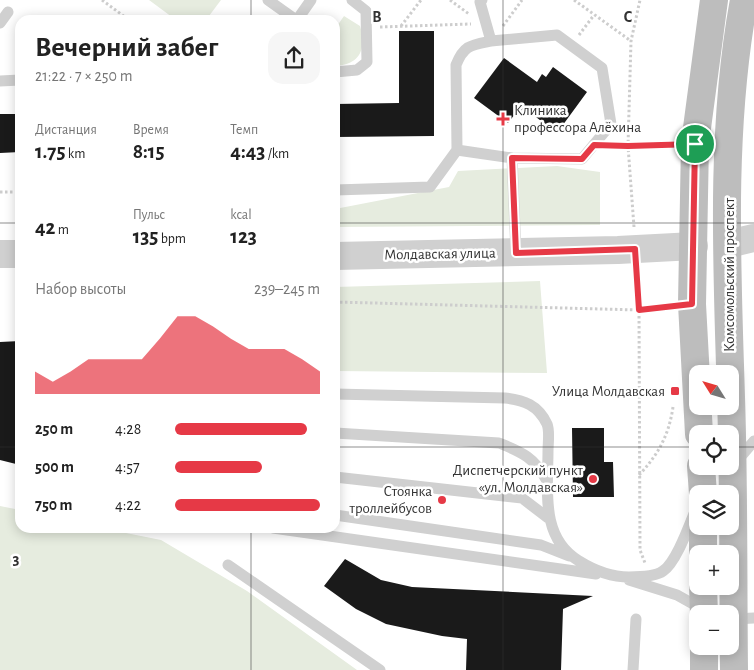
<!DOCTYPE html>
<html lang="ru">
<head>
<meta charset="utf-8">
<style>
  :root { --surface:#fff; --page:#f6f6f6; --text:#222; --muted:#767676; --accent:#e63946 }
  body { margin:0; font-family:"Alegreya Sans",sans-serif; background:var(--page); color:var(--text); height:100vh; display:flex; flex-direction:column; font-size:19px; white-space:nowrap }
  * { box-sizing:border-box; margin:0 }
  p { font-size:16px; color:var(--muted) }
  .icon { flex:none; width:28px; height:28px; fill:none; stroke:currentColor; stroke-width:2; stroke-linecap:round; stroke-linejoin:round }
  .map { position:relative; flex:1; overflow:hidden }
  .details { position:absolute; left:15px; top:15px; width:325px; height:518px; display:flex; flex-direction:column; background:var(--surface); border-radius:15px; box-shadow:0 2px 12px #0003 }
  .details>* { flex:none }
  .needle { width:32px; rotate:307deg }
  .fabs { position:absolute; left:689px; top:365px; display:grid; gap:10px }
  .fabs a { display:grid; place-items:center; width:50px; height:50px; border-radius:10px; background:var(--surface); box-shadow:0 2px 12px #0003; font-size:25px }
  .pin { position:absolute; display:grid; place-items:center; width:42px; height:42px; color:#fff; margin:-21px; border:2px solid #fff; border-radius:50%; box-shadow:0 1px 5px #0007 }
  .round { display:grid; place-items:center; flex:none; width:52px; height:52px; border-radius:15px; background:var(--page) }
  .head { display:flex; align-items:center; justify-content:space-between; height:85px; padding:0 20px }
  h1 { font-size:28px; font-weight:600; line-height:38px }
  .figures { display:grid; grid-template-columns:repeat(3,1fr); gap:8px; height:85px; padding:5px 20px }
  .figures div { display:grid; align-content:center }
  .figures b { font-size:21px; font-weight:600 }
  .figures small { font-size:14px; font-weight:400 }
  .figures p { font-size:14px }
  .chart { height:140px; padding:10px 20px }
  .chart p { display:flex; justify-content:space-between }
  .chart svg { width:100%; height:90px; margin-top:5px; fill:var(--accent); opacity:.7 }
  ul { padding:0 20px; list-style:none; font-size:16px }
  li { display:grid; grid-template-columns:80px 60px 1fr; align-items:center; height:38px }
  li i { height:12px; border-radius:6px; background:var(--accent) }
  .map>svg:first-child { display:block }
  .green { fill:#e6ecdf }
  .building { fill:#1a1a1a }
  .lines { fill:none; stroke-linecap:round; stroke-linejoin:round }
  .path { stroke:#cdcdcd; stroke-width:3; stroke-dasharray:2.5 2.5; stroke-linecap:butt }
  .service { stroke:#d0d0d0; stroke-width:11 }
  .tertiary { stroke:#d0d0d0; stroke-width:28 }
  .secondary { stroke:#bdbdbd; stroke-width:28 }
  .route-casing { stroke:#fff; stroke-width:10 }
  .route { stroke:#e63946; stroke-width:6 }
  .grid { fill:none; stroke:#333; stroke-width:1; stroke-opacity:0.55 }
  .poi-dot { fill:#e63946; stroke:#fff; stroke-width:2 }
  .labels { text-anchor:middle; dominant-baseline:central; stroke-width:5; stroke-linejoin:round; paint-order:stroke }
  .poi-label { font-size:15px; fill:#333; stroke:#fff; text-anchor:end }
  .street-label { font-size:15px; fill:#333; stroke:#fff }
  .grid-label { font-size:16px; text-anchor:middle; font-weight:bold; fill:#333; stroke:#fff; stroke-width:5; stroke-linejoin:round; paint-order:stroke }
</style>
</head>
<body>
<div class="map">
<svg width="754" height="670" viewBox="0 0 754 670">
  <rect width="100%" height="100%" fill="#fff"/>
  <path class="green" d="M149 0H221L206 20H176Z
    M344 16 360 26C367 49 360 65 335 66V29Z
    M557 166 600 172V225L335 227V209L449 187 458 171Z
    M540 281 547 373 335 371V287Z
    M0 506 20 510V528H101L161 540 247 591 357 670H0Z"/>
  <path class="building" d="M399 31H434V136L335 137V104L399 103Z
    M504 58 537 82 542 74 546 77 553 67 587 92 557 133 524 108 518 116 515 114 508 123 474 98Z
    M0 114H20V152L0 153Z
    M20 341V465L0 460V342Z
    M572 428H604V462H613L614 497H573Z
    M345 559 381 580 412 587 593 596 563 609 561 670H466L467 639 442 636 386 624 356 609 324 586Z"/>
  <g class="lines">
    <path class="path" d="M102 0 129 20
      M450 0 469 14
      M574 0 631 41
      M401 26 421 0
      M503 26 522 0
      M380 27 471 24
      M579 35 594 15
      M613 146 674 144
      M0 192H20
      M634 227 628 146 631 41 640 0
      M637 271 639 310 640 550 645 563
      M335 302 639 310 671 305
      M639 475C658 455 669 435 673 407"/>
    <path class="service" d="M268 0 296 20
      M297 20 311 0
      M0 23 8 12
      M335 72 357 70 367 62 366 11 352 0
      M0 81 20 80
      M457 150 512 158 582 159 611 124 602 68 557 35 491 41
      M512 158 516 253
      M335 190 430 187 457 150 456 65C464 45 471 45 491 41L480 2 482 0
      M335 394 505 398C524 400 538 405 547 424 550 431 548 443 548 451 548 490 540 538 579 561 595 571 610 577 629 577 638 577 655 577 663 571 677 562 691 520 698 504
      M335 433 499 443C522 452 535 458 547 481
      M737 461 754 441
      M335 477 522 498 548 518
      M335 515 541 545 569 556
      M273 528 596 574
      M228 565 380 670
      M629 580 677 595 702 609
      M734 619 754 618
      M633 670 636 619"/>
    <path class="tertiary" d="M728 244 754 238
      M0 254H20
      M335 256 618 250 694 246"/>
    <path class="secondary" d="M699 434 692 304 695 143 714 0
      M701 466 703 494
      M703 526V554
      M703 586 704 614
      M704 646V670
      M734 670C733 579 734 488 731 397 727 266 720 130 744 0"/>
  </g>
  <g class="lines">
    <defs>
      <path id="route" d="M695 144 692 304 639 310 635 249 516 253 512 158 582 159 594 145 628 146Z"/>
    </defs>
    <use href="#route" class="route-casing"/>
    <use href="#route" class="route"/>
  </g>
  <path class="grid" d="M251 0V20M503 0V670M0 223H20M335 223H754M0 447H20M335 447H698M730 447H754M251 528V670"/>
  <g class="poi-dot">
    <path d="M500.5 111.5h5v5h5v5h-5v5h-5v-5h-5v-5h5z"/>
    <rect x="670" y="386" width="10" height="10" rx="2.5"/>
    <circle cx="593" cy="479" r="5"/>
    <circle cx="442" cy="500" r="5"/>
  </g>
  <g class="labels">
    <g class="poi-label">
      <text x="514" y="110" text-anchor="start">Клиника<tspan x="514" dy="17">профессора Алёхина</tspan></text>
      <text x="665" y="391">Улица Молдавская</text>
      <text x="583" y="470">Диспетчерский пункт<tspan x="583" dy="17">«ул. Молдавская»</tspan></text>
      <text x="432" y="491">Стоянка<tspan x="432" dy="17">троллейбусов</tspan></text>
    </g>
    <g class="street-label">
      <text transform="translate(440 254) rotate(-1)">Молдавская улица</text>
      <text transform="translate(729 275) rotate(-90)">Комсомольский проспект</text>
    </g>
  </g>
  <g class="grid-label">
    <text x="377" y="22">B</text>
    <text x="628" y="22">C</text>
    <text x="16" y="564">3</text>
  </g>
</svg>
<div class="fabs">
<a><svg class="needle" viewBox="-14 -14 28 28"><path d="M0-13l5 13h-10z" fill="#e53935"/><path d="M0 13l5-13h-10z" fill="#767676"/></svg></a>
<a><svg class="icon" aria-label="locate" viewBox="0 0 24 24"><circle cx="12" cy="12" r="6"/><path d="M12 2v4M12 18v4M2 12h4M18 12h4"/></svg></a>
<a><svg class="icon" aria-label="layers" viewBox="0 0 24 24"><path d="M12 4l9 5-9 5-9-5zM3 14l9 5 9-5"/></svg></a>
<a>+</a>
<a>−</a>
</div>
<div class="pin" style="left:695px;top:144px;background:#1e9e55"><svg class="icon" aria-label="arrive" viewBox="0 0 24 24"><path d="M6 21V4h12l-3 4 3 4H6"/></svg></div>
<section class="details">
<div class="head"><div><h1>Вечерний забег</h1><p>21:22 · 7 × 250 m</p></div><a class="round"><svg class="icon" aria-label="share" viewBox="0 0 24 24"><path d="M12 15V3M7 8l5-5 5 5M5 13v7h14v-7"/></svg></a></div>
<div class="figures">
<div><p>Дистанция</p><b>1.75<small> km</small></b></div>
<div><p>Время</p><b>8:15</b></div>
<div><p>Темп</p><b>4:43<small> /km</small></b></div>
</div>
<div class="figures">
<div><b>42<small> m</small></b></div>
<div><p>Пульс</p><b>135<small> bpm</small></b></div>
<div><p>kcal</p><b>123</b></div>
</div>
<div class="chart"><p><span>Набор высоты</span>239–245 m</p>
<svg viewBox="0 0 160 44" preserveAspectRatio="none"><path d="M0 44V33L10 38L20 33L30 27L40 27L50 27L60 27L70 17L80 6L90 6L100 11L110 17L120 22L130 22L140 22L150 27L160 33V44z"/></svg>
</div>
<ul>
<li><b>250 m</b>4:28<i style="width:91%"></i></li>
<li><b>500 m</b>4:57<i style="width:60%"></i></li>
<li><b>750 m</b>4:22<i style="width:100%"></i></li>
</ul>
</section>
</div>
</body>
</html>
